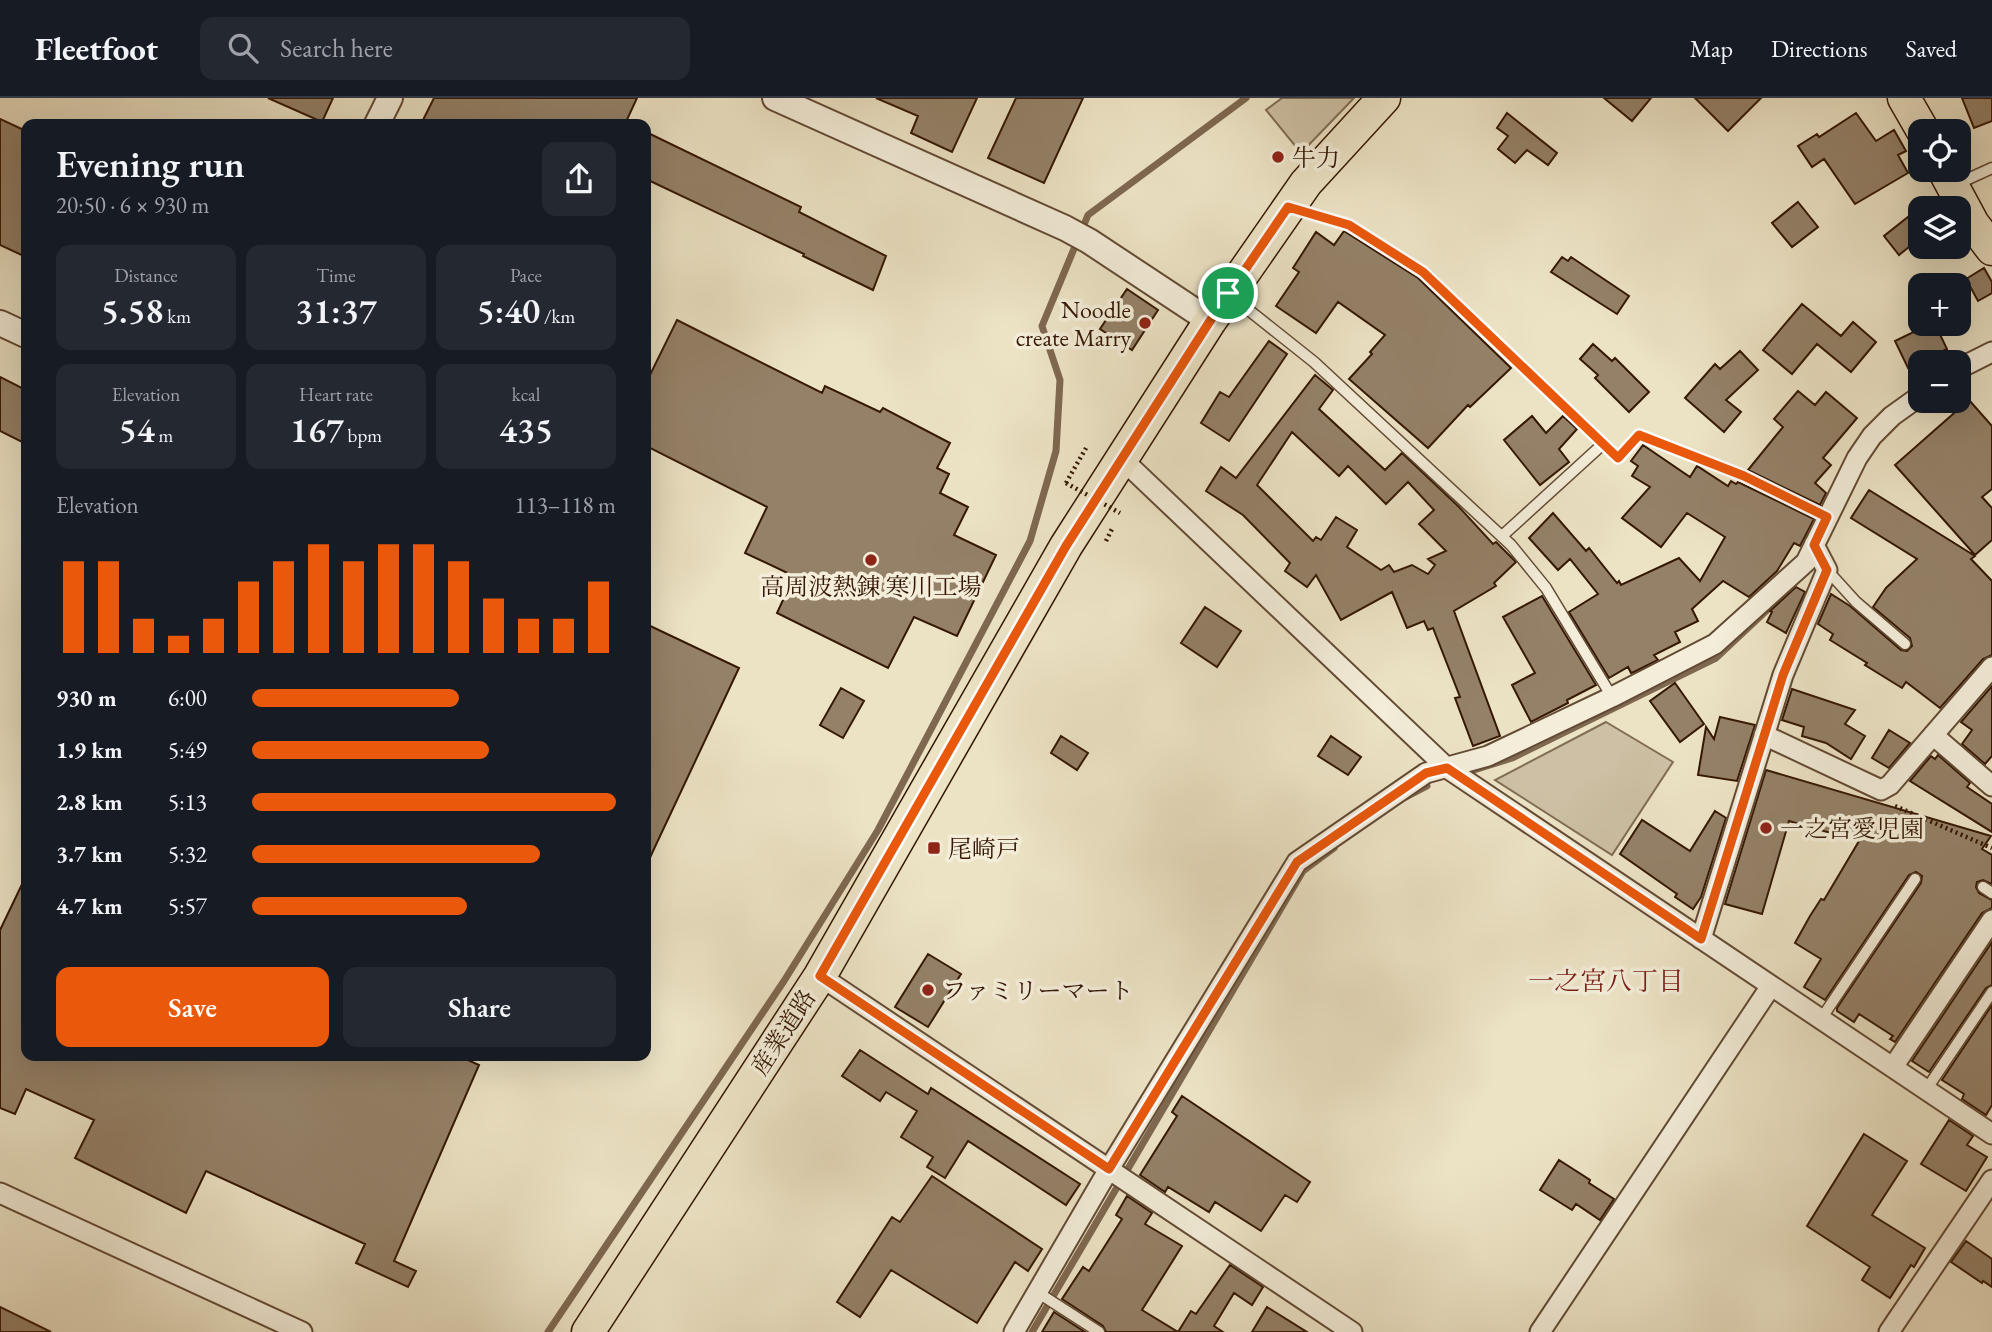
<!DOCTYPE html>
<html lang="en">
<head>
<meta charset="utf-8">
<style>
  :root { --surface:#171b24; --page:#242831; --text:#f1f3f6; --muted:#9ea1a6; --line:#363941; --accent:#ea580c }
  body { margin:0; font-family:"EB Garamond","Noto Serif JP",serif; background:var(--page); color:var(--text); height:100vh; display:flex; flex-direction:column; font-size:26px; white-space:nowrap }
  * { box-sizing:border-box; margin:0 }
  p { font-size:23px; color:var(--muted) }
  .icon { flex:none; width:38px; height:38px; fill:none; stroke:currentColor; stroke-width:2; stroke-linecap:round; stroke-linejoin:round }
  .map { position:relative; flex:1; overflow:hidden }
  .sheet { position:absolute; left:21px; top:21px; width:630px; height:942px; display:flex; flex-direction:column; background:var(--surface); border-radius:14px; box-shadow:0 7px 28px #0002 }
  .sheet>* { flex:none }
  .fabs { position:absolute; left:1908px; top:21px; display:grid; gap:14px }
  .fabs a { display:grid; place-items:center; width:63px; height:63px; border-radius:14px; background:var(--surface); box-shadow:0 7px 28px #0002; font-size:35px }
  .pin { position:absolute; display:grid; place-items:center; width:60px; height:60px; color:#fff; margin:-30px; border:4px solid #fff; border-radius:50%; box-shadow:0 2px 7px #0007 }
  .round { display:grid; place-items:center; flex:none; width:74px; height:74px; border-radius:14px; background:var(--page) }
  .headline { display:flex; align-items:center; justify-content:space-between; height:119px; padding:0 35px }
  h1 { font-size:38px; font-weight:600; line-height:52px }
  .stats { display:grid; grid-template-columns:repeat(3,1fr); gap:10px; height:119px; padding:7px 35px }
  .stats div { display:grid; align-content:center; border-radius:14px; background:var(--page); text-align:center }
  .stats b { font-size:35px; font-weight:600 }
  .stats small { font-size:19px; font-weight:400 }
  .stats p { font-size:19px }
  .chart { height:196px; padding:14px 35px }
  .chart p { display:flex; justify-content:space-between }
  .chart svg { width:100%; height:126px; margin-top:7px; stroke:var(--accent); stroke-width:6 }
  .button { display:flex; gap:14px; margin-top:auto; padding:14px 35px }
  .button a { flex:1; height:80px; border-radius:14px; background:var(--accent); color:#fff; font-size:28px; font-weight:600; line-height:80px; text-align:center }
  .button a+a { background:var(--page); color:var(--text) }
  ul { padding:0 35px; list-style:none; font-size:23px }
  li { display:grid; grid-template-columns:112px 84px 1fr; align-items:center; height:52px }
  li i { height:18px; border-radius:9px; background:var(--accent) }
  header { display:flex; align-items:center; gap:42px; box-sizing:border-box; height:98px; padding:0 35px; background:var(--surface); border-bottom:2px solid var(--line) }
  header strong { font-size:33px }
  nav { display:flex; gap:38px; margin-inline-start:auto; font-size:24px }
  .search { width:490px; height:63px; background:var(--page); display:flex; align-items:center; gap:18px; box-sizing:border-box; padding:0 24px; border-radius:14px; color:var(--muted); font-size:26px }
  .map>svg:first-child { display:block }
  .green { fill:#cdc0a4; stroke:#816c54; stroke-width:2 }
  .lines { fill:none; stroke-linecap:round; stroke-linejoin:round }
  .stream { stroke:#7e6850; stroke-width:7 }
  .building { fill:#948168; stroke:#351703; stroke-width:2; fill-rule:evenodd }
  .service-casing { stroke:#634a34; stroke-width:13 }
  .minor-casing { stroke:#634a34; stroke-width:23 }
  .tertiary-casing { stroke:#634a34; stroke-width:28 }
  .primary-casing { stroke:#351703; stroke-width:35 }
  .path { stroke:#351703; stroke-width:4.5; stroke-dasharray:2 3.5; stroke-linecap:butt }
  .service { stroke:#f3edd9; stroke-width:10 }
  .minor { stroke:#f3edd9; stroke-width:19 }
  .tertiary { stroke:#f3edd9; stroke-width:24 }
  .primary { stroke:#ece3c5; stroke-width:32 }
  .path-bridge { stroke:#351703; stroke-width:4.5; stroke-dasharray:2 3.5; stroke-linecap:butt }
  .route-casing { stroke:#fff; stroke-width:14 }
  .route { stroke:#ea580c; stroke-width:9 }
  .poi-dot { fill:#8f2418; stroke:#f3edd9; stroke-width:2.5 }
  .labels { text-anchor:middle; dominant-baseline:central; stroke-width:7; stroke-linejoin:round; paint-order:stroke }
  .poi-label { font-size:24px; fill:#351703; stroke:#f3edd9; text-anchor:start }
  .street-label { font-size:24px; fill:#351703; stroke:#f3edd9 }
  .neighbourhood-label { font-size:26px; fill:#7a1f14; stroke:#f3edd9 }
</style>
</head>
<body>
<header>
<strong>Fleetfoot</strong>
<div class="search"><svg class="icon" aria-label="search" viewBox="0 0 24 24"><circle cx="10" cy="10" r="6"/><path d="M15 15l6 6"/></svg>Search here</div>
<nav><a>Map</a><a>Directions</a><a>Saved</a></nav>
</header>
<div class="map">
<svg width="1992" height="1234" viewBox="0 0 1992 1234">
  <rect width="100%" height="100%" fill="#ece3c5"/>
  <filter id="stains"><feTurbulence type="fractalNoise" baseFrequency=".00286" numOctaves="4"/><feColorMatrix values="0 0 0 0 .2 0 0 0 0 .09 0 0 0 0 .02 0 0 0 .5 -.17"/></filter>
  <radialGradient id="worn" r=".72"><stop offset=".6" stop-color="#630" stop-opacity="0"/><stop offset="1" stop-color="#630" stop-opacity=".3"/></radialGradient>
  <path class="green" d="M1282 0H1354L1301 55 1266 12Z
    M1606 624 1673 664 1612 757 1495 682Z"/>
  <g class="lines">
    <path class="stream" d="M1474 672 1512 660 1716 560 1782 498
      M1406 699 1427 688
      M548 1234 784 883 878 732 1030 443 1056 353 1060 282 1042 228 1088 117 1246 0
      M1032 1234 1303 773 1334 750"/>
  </g>
  <path class="building" d="M268 0H333L322 24Z
    M434 0H637L625 26H421Z
    M876 0H977L952 54 911 35 918 18Z
    M1016 0H1083L1044 85 988 60Z
    M1604 0H1651L1632 23Z
    M1695 0H1761L1728 33Z
    M1962 0H1992V23L1974 30Z
    M1507 15 1557 55 1548 67 1527 52 1515 65 1498 51 1508 38 1497 30Z
    M1856 15 1876 43 1894 32 1906 53 1898 57 1908 75 1855 106 1824 61 1812 69 1798 48 1817 36 1819 39Z
    M0 21 26 33V159L0 147Z
    M646 34 801 109 799 114 886 158 873 192 803 158 804 156 646 81Z
    M1798 104 1818 129 1792 149 1772 125Z
    M1908 119 1920 135V140L1899 157 1884 138Z
    M1344 133 1418 180 1511 270 1470 309 1468 307 1428 350 1349 281 1372 256 1370 254 1385 237 1338 204 1316 235 1276 208 1299 174 1293 170 1316 134 1334 147Z
    M1562 159 1568 163 1571 159 1629 198 1617 216 1551 174Z
    M1984 170 1992 184V195L1978 203 1966 181Z
    M1127 191 1158 212 1132 252 1100 231Z
    M1802 206 1841 238 1853 224 1876 244 1851 274 1817 246 1792 276 1763 252Z
    M677 222 822 295 825 288 880 314 883 310 950 345 937 370 949 376 940 395 968 409 954 437 996 457 957 538 914 519 888 570 777 515 794 478 745 455 767 409 646 348V285Z
    M1930 226H1935L1947 251 1908 270 1895 243Z
    M1269 243 1287 256 1229 343 1201 325 1220 294 1229 299Z
    M1593 246 1612 263 1615 260 1649 294 1629 314 1595 280 1598 277 1580 261Z
    M1740 253 1758 272 1726 302 1741 314 1724 334 1685 300 1715 266 1720 271Z
    M1315 277 1333 292 1319 311 1385 372 1402 355 1459 409 1493 446 1496 444 1516 464 1494 485 1496 488 1454 513 1500 638 1473 648 1455 600 1460 599 1433 530 1428 532 1424 523 1407 530 1392 494 1341 522 1316 477 1307 489 1285 473 1290 465 1243 417 1206 393 1221 369 1236 380ZM1292 334 1339 378 1348 368 1386 406 1408 384 1434 412 1419 426 1446 453 1428 461 1435 467 1428 476 1412 467 1394 474 1389 467 1381 472 1347 449 1357 432 1336 419 1321 442 1316 439 1313 443 1257 387Z
    M0 279 26 292V346L0 333Z
    M1798 293 1815 307 1826 294 1857 320 1823 360 1831 367 1815 385 1826 395 1820 407 1748 372 1783 329 1774 321Z
    M1969 302 1992 328V391L1982 399 1992 410V442L1975 457 1895 367Z
    M1532 318 1546 335 1563 318 1577 331 1559 351 1569 364 1540 387 1504 342Z
    M1643 347 1690 379 1697 368 1728 388 1731 383 1736 386 1738 384 1814 421 1800 448 1794 445 1777 473 1749 499 1723 483 1692 511 1698 523 1675 534 1680 544 1654 557 1658 562 1634 574 1631 575 1628 569 1609 580 1569 514 1598 496 1570 461 1558 472 1529 440 1553 415 1586 453 1589 450 1617 485 1619 483 1621 487 1679 460 1700 483 1725 439 1687 415 1661 449 1622 420 1650 389 1632 378 1638 368 1631 363Z
    M1869 392 1975 458 1971 461 1992 483V557L1983 561 1940 610 1906 584 1902 590 1865 567 1867 565 1830 542 1833 536 1818 526 1831 496 1850 508 1901 552 1907 553 1912 548 1910 540 1873 509 1886 490 1917 461 1851 420Z
    M1796 489 1805 494 1786 535 1767 524 1772 514 1770 513Z
    M1542 498 1596 587 1567 602 1568 605 1531 624 1512 587 1535 575 1503 519Z
    M1205 509 1241 533 1217 569 1181 545Z
    M646 526 739 570 646 768Z
    M1675 585 1704 626 1680 644 1650 603Z
    M1992 588V658L1985 666 1962 646 1972 632 1961 624Z
    M841 590 864 603 843 640 820 627Z
    M1792 591 1855 612 1845 626 1865 638 1851 661 1826 645 1802 638 1804 629 1782 622Z
    M1720 619 1755 627 1737 683 1698 677 1706 629 1714 641Z
    M1889 632 1910 645 1889 670 1872 660Z
    M1061 638 1088 655 1077 672 1051 655Z
    M1331 638 1361 659 1348 677 1318 658Z
    M1938 657 1970 685 1967 689 1992 706V734L1910 683 1931 658 1935 661Z
    M1766 672 1991 738 1982 751 1992 757V786L1983 782 1977 784 1976 789 1979 795 1992 802V810L1982 815 1895 944 1890 941 1893 938 1859 916 1854 924 1837 913V910L1921 785 1922 778 1916 774 1909 777 1825 902 1804 889 1821 861 1795 845 1810 818 1821 801 1824 802 1859 743 1789 723 1762 816 1725 806Z
    M1715 713 1726 720 1701 799 1693 811 1675 799 1677 796 1620 756 1642 722 1690 753Z
    M26 778V957H457L479 967 394 1163 416 1173 408 1189 356 1165 365 1146 206 1073 186 1115 75 1060 94 1022 26 991 15 1016 0 1010V832Z
    M1992 844V887L1986 890 1929 974 1912 963Z
    M928 856 961 876 928 929 895 909Z
    M1992 907V1007L1986 1017 1962 1001 1964 996 1942 982Z
    M860 952 928 996 931 990 1080 1086 1066 1107 968 1043 945 1080 927 1069 933 1059 901 1039 917 1013 886 994 880 1003 842 978Z
    M1182 998 1310 1084 1297 1104 1285 1097 1261 1133 1215 1104 1209 1114 1168 1089 1165 1094 1140 1077 1177 1018 1172 1014Z
    M1949 1022 1973 1038 1967 1047 1987 1059 1966 1093 1921 1066Z
    M1864 1036 1907 1063 1872 1117 1925 1150 1914 1169 1911 1167 1890 1200 1862 1182 1870 1169 1807 1128Z
    M1559 1062 1590 1082 1589 1085 1614 1101 1600 1122 1576 1106 1572 1112 1540 1092Z
    M932 1078 1042 1151 1028 1173 1015 1164 977 1225 891 1172 860 1219 837 1204 892 1119 900 1124Z
    M1127 1098 1152 1115 1145 1126 1182 1148 1142 1212 1178 1234H1106L1103 1228 1062 1201 1083 1169 1089 1173 1122 1121 1116 1117Z
    M1966 1143 1992 1161V1189L1983 1183 1982 1185 1951 1164Z
    M1230 1167 1263 1189 1252 1207 1234 1195 1214 1228 1223 1234H1178L1191 1213 1196 1216Z
    M0 1209 51 1234H0Z
    M1267 1209 1307 1234H1252Z
    M1054 1214 1085 1234H1042Z"/>
  <g class="lines">
    <defs>
      <path id="service" d="M1957 86 1992 70
        M1295 111 1349 127 1423 174 1618 360 1639 337 1744 378 1827 419
        M1231 198 1314 264 1511 447 1546 490 1612 599
        M1502 438 1603 346
        M1827 472 1856 504 1905 546
        M1983 789 1992 795
        M1821 921 1915 781
        M1926 992 1992 894
        M1037 1194 1099 1234"/>
      <path id="minor" d="M1958 271 1992 254
        M1122 361 1447 670 1992 1036
        M1764 637 1881 692 1890 687 1992 569
        M1933 637 1992 688
        M1701 841 1783 577 1827 472 1814 447
        M820 878 1352 1234
        M1893 969 1992 822
        M0 1095 302 1234
        M1014 1234 1109 1071 1297 764 1426 675 1488 658 1612 599 1715 546 1806 464 1857 360 1872 338 1892 318 1920 298
        M1540 1234 1771 888
        M1889 1234 1992 1082"/>
      <path id="tertiary" d="M775 0 1065 130 1089 143 1210 223
        M377 26 390 0
        M0 225 26 237"/>
      <path id="primary" d="M1904 0 1923 33
        M1944 72 1973 126 1992 151
        M588 1234 820 878 1066 448 1210 223 1306 85 1384 0"/>
    </defs>
    <use href="#service" class="service-casing"/>
    <use href="#minor" class="minor-casing"/>
    <use href="#tertiary" class="tertiary-casing"/>
    <use href="#primary" class="primary-casing"/>
    <path class="path" d="M1066 385 1086 350
      M1106 443 1113 429
      M1895 708 1992 750"/>
    <use href="#service" class="service"/>
    <use href="#minor" class="minor"/>
    <use href="#tertiary" class="tertiary"/>
    <use href="#primary" class="primary"/>
    <path class="path-bridge" d="M1066 385 1120 415"/>
  </g>
  <g class="lines">
    <defs>
      <path id="route" d="M1288 109 1349 127 1423 174 1618 360 1639 337 1744 378 1827 419 1814 447 1827 472 1783 577 1701 841 1447 670 1426 675 1297 764 1109 1071 820 878 1066 448 1210 223Z"/>
    </defs>
    <use href="#route" class="route-casing"/>
    <use href="#route" class="route"/>
  </g>
  <g class="poi-dot">
    <circle cx="1278" cy="59" r="7"/>
    <circle cx="1145" cy="225" r="7"/>
    <circle cx="871" cy="462" r="7"/>
    <circle cx="1766" cy="730" r="7"/>
    <rect x="927" y="743" width="14" height="14" rx="3.5"/>
    <circle cx="928" cy="892" r="7"/>
  </g>
  <g class="labels">
    <g class="poi-label">
      <text x="1292" y="59">牛力</text>
      <text x="1131" y="211" text-anchor="end">Noodle<tspan x="1131" dy="28">create Marry</tspan></text>
      <text x="871" y="488" text-anchor="middle">高周波熱錬 寒川工場</text>
      <text x="1780" y="730">一之宮愛児園</text>
      <text x="948" y="750">尾崎戸</text>
      <text x="942" y="892">ファミリーマート</text>
    </g>
    <g class="street-label">
      <text transform="translate(783 934) rotate(-57)">産業道路</text>
    </g>
    <g class="neighbourhood-label">
      <text x="1606" y="883">一之宮八丁目</text>
    </g>
  </g>
  <rect width="100%" height="100%" filter="url(#stains)"/>
  <rect width="100%" height="100%" fill="url(#worn)"/>
</svg>
<div class="fabs">
<a><svg class="icon" aria-label="locate" viewBox="0 0 24 24"><circle cx="12" cy="12" r="6"/><path d="M12 2v4M12 18v4M2 12h4M18 12h4"/></svg></a>
<a><svg class="icon" aria-label="layers" viewBox="0 0 24 24"><path d="M12 4l9 5-9 5-9-5zM3 14l9 5 9-5"/></svg></a>
<a>+</a>
<a>−</a>
</div>
<div class="pin" style="left:1228px;top:195px;background:#1e9e55"><svg class="icon" aria-label="arrive" viewBox="0 0 24 24"><path d="M6 21V4h12l-3 4 3 4H6"/></svg></div>
<section class="sheet">
<div class="headline"><div><h1>Evening run</h1><p>20:50 · 6 × 930 m</p></div><a class="round"><svg class="icon" aria-label="share" viewBox="0 0 24 24"><path d="M12 15V3M7 8l5-5 5 5M5 13v7h14v-7"/></svg></a></div>
<div class="stats">
<div><p>Distance</p><b>5.58<small> km</small></b></div>
<div><p>Time</p><b>31:37</b></div>
<div><p>Pace</p><b>5:40<small> /km</small></b></div>
</div>
<div class="stats">
<div><p>Elevation</p><b>54<small> m</small></b></div>
<div><p>Heart rate</p><b>167<small> bpm</small></b></div>
<div><p>kcal</p><b>435</b></div>
</div>
<div class="chart"><p><span>Elevation</span>113–118 m</p>
<svg viewBox="0 0 160 44" preserveAspectRatio="none"><path d="M5 44V12M15 44V12M25 44V32M35 44V38M45 44V32M55 44V19M65 44V12M75 44V6M85 44V12M95 44V6M105 44V6M115 44V12M125 44V25M135 44V32M145 44V32M155 44V19"/></svg>
</div>
<ul>
<li><b>930 m</b>6:00<i style="width:57%"></i></li>
<li><b>1.9 km</b>5:49<i style="width:65%"></i></li>
<li><b>2.8 km</b>5:13<i style="width:100%"></i></li>
<li><b>3.7 km</b>5:32<i style="width:79%"></i></li>
<li><b>4.7 km</b>5:57<i style="width:59%"></i></li>
</ul>
<div class="button"><a>Save</a><a>Share</a></div>
</section>
</div>
</body>
</html>
